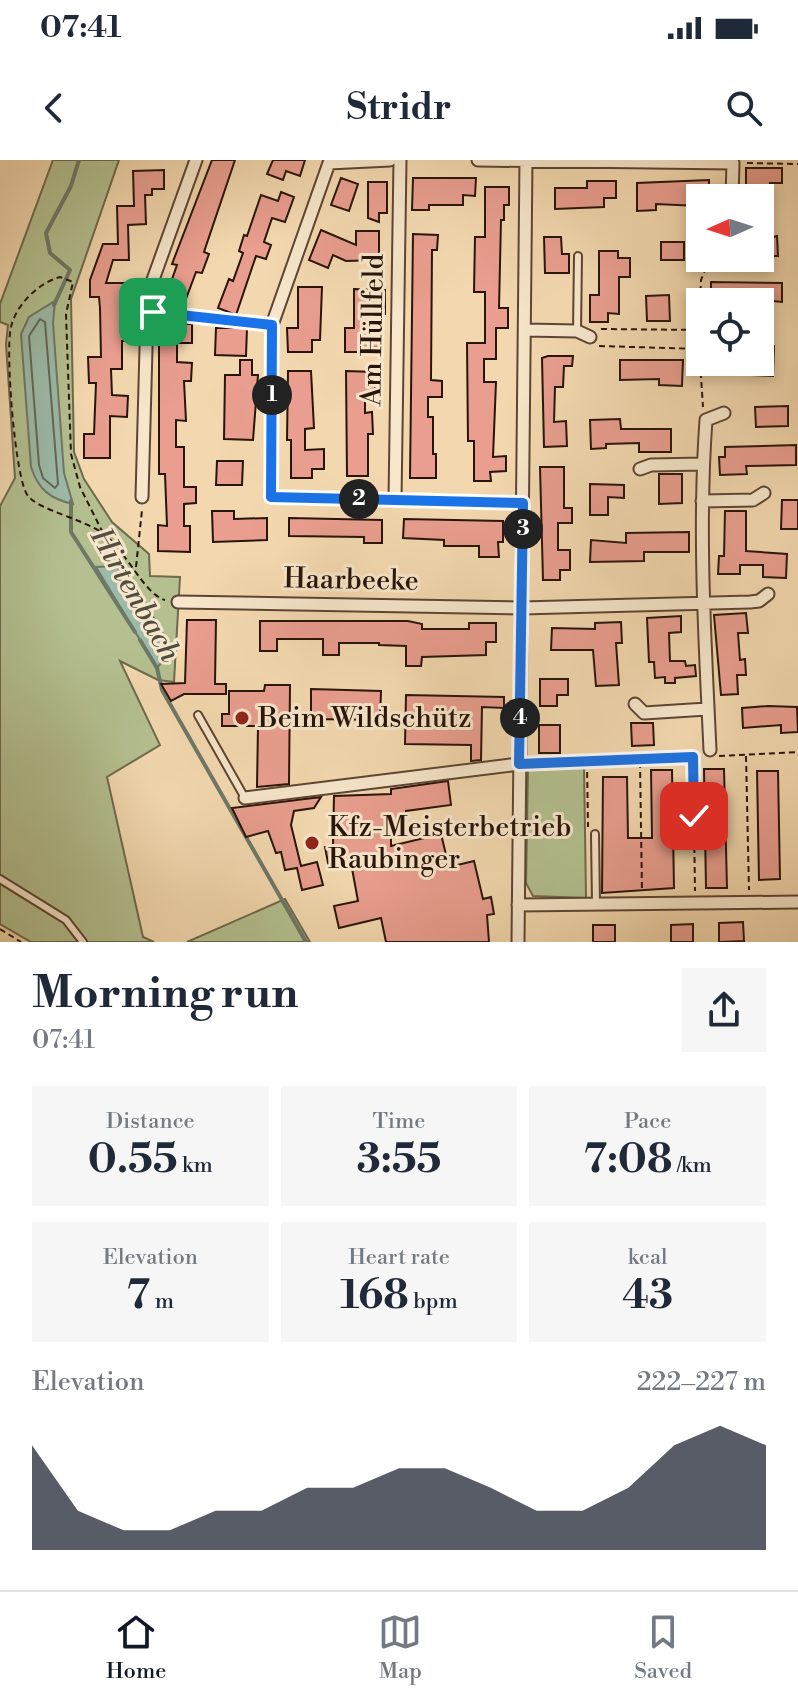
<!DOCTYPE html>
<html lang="en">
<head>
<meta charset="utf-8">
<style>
  :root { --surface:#fff; --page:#f6f6f7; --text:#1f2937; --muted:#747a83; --line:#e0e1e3; --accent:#111827 }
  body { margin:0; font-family:"Libre Bodoni",serif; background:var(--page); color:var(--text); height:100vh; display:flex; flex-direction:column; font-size:30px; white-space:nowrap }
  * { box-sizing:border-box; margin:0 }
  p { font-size:26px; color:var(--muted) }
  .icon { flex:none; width:44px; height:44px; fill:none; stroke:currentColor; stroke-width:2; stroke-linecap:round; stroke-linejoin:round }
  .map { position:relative; height:782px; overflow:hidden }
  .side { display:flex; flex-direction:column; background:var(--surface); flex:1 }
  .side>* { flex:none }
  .needle { width:52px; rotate:267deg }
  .controls { position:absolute; left:686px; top:24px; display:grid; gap:16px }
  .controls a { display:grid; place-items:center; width:88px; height:88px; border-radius:0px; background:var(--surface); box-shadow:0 4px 12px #0003; font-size:40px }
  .pin { position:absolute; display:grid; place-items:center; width:68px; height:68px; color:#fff; margin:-34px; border-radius:16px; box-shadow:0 4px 12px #0006 }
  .km { position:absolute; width:40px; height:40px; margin:-20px; border-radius:50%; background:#222; color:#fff; font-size:22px; line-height:40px; text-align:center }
  .round { display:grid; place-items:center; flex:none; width:84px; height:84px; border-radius:0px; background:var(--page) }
  .summary { display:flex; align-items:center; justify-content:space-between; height:136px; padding:0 32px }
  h1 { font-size:44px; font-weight:700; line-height:60px }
  .stats { display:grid; grid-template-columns:repeat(3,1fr); gap:12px; height:136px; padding:8px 32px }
  .stats div { display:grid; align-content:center; border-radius:0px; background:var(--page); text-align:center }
  .stats b { font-size:40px; font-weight:700 }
  .stats small { font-size:22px; font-weight:400 }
  .stats p { font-size:22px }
  .chart { height:224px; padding:16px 32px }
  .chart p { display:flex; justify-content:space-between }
  .chart svg { width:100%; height:144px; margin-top:8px; fill:var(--accent); opacity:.7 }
  .status { display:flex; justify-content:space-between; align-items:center; height:56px; padding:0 40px; background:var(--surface); direction:ltr }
  .status svg { height:22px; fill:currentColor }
  header { display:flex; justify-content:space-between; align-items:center; height:104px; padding:0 32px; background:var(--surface); font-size:36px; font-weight:700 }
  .menu { display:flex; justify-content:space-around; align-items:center; height:112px; border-top:2px solid var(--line); background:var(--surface); font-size:22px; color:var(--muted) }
  .menu a { display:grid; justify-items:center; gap:4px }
  .menu .active { color:var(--accent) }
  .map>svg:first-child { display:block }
  .green { fill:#b4c090; stroke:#6e6a4c; stroke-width:2 }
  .water { fill:#9cbaa8; stroke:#6e7868; stroke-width:2 }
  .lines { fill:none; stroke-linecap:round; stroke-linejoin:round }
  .shore { stroke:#626758; stroke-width:2 }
  .stream { stroke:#6e7868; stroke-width:4 }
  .building { fill:#e99e8f; stroke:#291409; stroke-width:2 }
  .lane-casing { stroke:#5c4532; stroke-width:10 }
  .street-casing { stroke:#5c4532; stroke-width:15 }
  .path { stroke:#291409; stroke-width:2; stroke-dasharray:6 4; stroke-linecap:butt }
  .lane { stroke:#f7e6cb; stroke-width:6 }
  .street { stroke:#f7e6cb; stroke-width:11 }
  .route-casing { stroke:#fff; stroke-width:16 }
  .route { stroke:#1a73e8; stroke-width:10 }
  .poi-dot { fill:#8f2418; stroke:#f7e6cb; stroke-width:3 }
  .labels { text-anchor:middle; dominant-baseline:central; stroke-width:6; stroke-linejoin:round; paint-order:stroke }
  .street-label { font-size:28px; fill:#291409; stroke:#f7e6cb }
  .poi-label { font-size:28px; fill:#291409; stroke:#f7e6cb; text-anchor:start }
  .water-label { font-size:30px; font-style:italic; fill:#514e41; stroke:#f7e6cb }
</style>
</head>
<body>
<div class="status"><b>07:41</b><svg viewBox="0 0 49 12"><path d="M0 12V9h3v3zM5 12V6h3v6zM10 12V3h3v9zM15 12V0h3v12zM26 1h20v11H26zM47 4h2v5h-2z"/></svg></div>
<header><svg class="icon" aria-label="back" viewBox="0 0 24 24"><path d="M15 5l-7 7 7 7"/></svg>Stridr<svg class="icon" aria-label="search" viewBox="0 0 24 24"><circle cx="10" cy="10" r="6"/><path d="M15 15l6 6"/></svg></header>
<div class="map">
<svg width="798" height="782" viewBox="0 0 798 782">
  <rect width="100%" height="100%" fill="#f3d8af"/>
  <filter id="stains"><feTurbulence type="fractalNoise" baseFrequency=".0025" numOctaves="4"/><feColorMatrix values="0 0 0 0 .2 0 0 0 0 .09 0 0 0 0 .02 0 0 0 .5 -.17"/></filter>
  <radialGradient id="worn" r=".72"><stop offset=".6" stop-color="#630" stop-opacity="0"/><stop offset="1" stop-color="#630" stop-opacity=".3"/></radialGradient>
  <path class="green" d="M53 0H119L71 139 74 292 84 319 112 362 149 394 150 416 180 417 174 522 158 520 120 501 160 585 107 617 143 777 154 782H31L0 764V346L15 318 6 184 8 165 0 162V144Z
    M584 606 586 738 533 736 526 723 528 608Z
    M285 739 310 782H187Z"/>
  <path class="water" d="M55 141 53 163 64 313 73 344C50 339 38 329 31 307L21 174 29 157Z
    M116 406 133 422 165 477 166 497 157 508 96 407Z"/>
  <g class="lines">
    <path class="shore" d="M40 159 45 162 58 324 55 328 43 318 39 305 29 176Z"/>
    <path class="stream" d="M54 145 70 110 50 93 46 73 71 26 79 0
      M71 341V372L135 472
      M140 480 157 508 162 530 306 782"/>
  </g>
  <path class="building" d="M212 0H235L204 92 209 94 202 113 196 112 183 147 165 139 177 105 172 104Z
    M273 0H305L300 16 286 11 283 20 267 14Z
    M746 8H782V23H770L773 77 777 76 778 96H760V34H746Z
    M164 10V29H152V35H145L146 64 128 65 129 100H113L106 123H127L128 181H122V209H111L112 235 128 236 127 257 110 256V298H84V274H94L96 223H89L88 197H101L100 148 99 137H90V120L103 84H118L117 46H134L133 11Z
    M341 18 358 24 349 51 331 45Z
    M413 18H476L475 36 463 35V45H429V50H412Z
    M709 20V38H700L699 46 656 44V50L637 51V23Z
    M587 21H616V38H604V47L555 49V28H587Z
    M368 22H387V53H379V62L368 58Z
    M485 27H509V45H504V60H501L499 148H508V168H496V199H484V222H496L493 297 506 296V311L490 312 491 321H474V281H468L467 183H485V132H474L475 77H485Z
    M281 32 294 37 285 62 272 58 264 82 271 85 266 99 256 96 236 155 218 148 229 119 233 121 243 93 239 91 244 75 247 76 261 35 278 41Z
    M321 70 356 85V71H379V100L346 101 333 95 328 108 309 100Z
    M413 74 438 75 437 90H432L431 220 442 221V237H428V257H433V294H436V318H410Z
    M544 77H561L562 94H569V113H545Z
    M661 82H684V100H661Z
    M599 91H618V98H630V117H619V154L608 153V162H590V135H599Z
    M711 122 782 123V142L733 137V142H711Z
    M298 127H322L320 180H312V192H288L287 168H298Z
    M354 129 385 130V154H379V187H362V192H345V168H354Z
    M669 135 670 161H647L646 136Z
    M159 164H192V183H177V202L192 203 191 221H184L186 261 176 260V287H184V327H196V343L184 344V366H190V392L158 391V365L167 366 165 314H159Z
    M216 168H247L246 196 215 195Z
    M760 186H774L773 216 751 215V202H760Z
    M548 196H573L572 206H564L563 227H555L554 262 566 261 567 286 544 287 542 198Z
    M240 200H252V215H258L253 280 224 279 225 215H240Z
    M620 200H683L682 226 659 225V219L620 220Z
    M288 211H311L314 268 305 269V290L324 289V309H312V318H291V280H287Z
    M346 211 375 212V232H365V253L372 252 373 274H368V316H347Z
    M788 246V266L756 267 755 247Z
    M620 259 621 269H671V292H639V283L606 284V288L591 289 590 260Z
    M796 285V305L746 306 747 314 720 315 719 297H725V287Z
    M217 301H243L242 325H216Z
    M540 307H564V348H572V363H558V390H570V410H560V420H543Z
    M659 314H682V343L659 344Z
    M590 324 624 325V338L608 337V355H590Z
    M782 340H798V369H781Z
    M212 351H234V359L267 358V380L213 382Z
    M725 351H746V391L787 394 786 418 763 417V405H740V414H718L719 396H724Z
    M289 358 382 360V383H364V377L289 376Z
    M404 359 503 361V382H498L499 397H479V386H444V380L403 378Z
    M689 372V392H644V401L590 402 591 380 626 383V373Z
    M746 453 748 473H738L740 500 745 499 746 515H737L738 534 721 535 714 455Z
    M681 456V472L669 473 670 501H685L686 506 695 505 696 516 675 518V523H665V517L655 518 654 502H649L647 458Z
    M187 460H216L215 524H226V534H184L171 541 161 524 185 523Z
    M260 461H408L422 464V469H469V463H496V482H486V495L422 497 421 506H406V486L379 485V483H339V495H323V479H277V491H260Z
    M621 462 622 483H616L619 525 596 526 593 490H551L552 468 595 469V463Z
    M540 519H568V535H557V546H540Z
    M265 525H290L289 624 257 627 258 566H222V554H229V531H264Z
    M311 529 381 531 380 560 311 559Z
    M406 535 504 537V548L482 547 481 600 471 601V585L405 584Z
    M768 546 797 547 798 572 781 573V565L743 568 742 548Z
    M631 563H653L654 585 632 586Z
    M539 565H560V593H539Z
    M704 609H724L727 728H706Z
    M651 610H672L674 728 602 733 603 617H627L628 678H652Z
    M757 611H778L780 719 759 720Z
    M448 621 451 645 406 651V659L391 661V686L441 674 449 707 474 701 483 739 491 737 494 754 487 755 489 782H386L381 758 339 768 334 746 358 741 351 703 329 708 325 687 333 685 334 636 391 634V629Z
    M321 637 314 648 294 651 291 665 301 706 317 702 323 725 302 730 297 708 285 710 281 692 276 693 268 671 246 677 232 648Z
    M743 762 744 781 719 782V763Z
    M693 764V782H671V765Z
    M593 765H615V782H593Z"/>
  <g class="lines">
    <defs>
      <path id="lane" d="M577 171 578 96
        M198 555 245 638
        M595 674 596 744
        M0 719 66 760 83 782"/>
      <path id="street" d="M390 0 329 3 272 165 271 337 523 343
        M478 0 733 3 732 38
        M526 170 577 171 590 177
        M640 309 651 305 702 304
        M142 337 147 151 150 128 196 0
        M395 340 400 0
        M702 341 753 340 764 333
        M178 442 522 448 750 442 759 441 768 434
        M635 544 644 553 707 549
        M710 590C705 480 698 370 706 260L724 253
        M245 638 519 604
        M518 745 798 742
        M518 782 526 0"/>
    </defs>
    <use href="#lane" class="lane-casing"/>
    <use href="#street" class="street-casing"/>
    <path class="path" d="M747 3 798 4
      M700 142 701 120 710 98
      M158 152 259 163
      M601 169 700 170
      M599 186 700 189
      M700 202 703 247
      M103 373 80 327 71 294 66 154 73 122 60 117C38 123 16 145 11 167 5 190 15 321 28 336 39 350 86 360 104 374 126 391 145 435 165 440
      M136 407 142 350
      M719 596 798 592
      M746 596 749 730
      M693 597 695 731
      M587 602 588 667
      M640 602 642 732
      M531 604 701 596
      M0 769 21 782"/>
    <use href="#lane" class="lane"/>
    <use href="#street" class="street"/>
  </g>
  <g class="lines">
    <defs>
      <path id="route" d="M153 152 272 165 271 337 523 343 519 604 693 597 694 656"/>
    </defs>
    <use href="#route" class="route-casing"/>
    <use href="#route" class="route"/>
  </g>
  <g class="poi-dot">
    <circle cx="242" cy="558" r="8"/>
    <circle cx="312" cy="683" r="8"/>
  </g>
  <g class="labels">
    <g class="street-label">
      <text transform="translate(373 170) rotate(-89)">Am Hüllfeld</text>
      <text transform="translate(351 420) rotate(1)">Haarbeeke</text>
    </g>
    <g class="poi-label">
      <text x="258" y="558">Beim Wildschütz</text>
      <text x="328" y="667">Kfz-Meisterbetrieb<tspan x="328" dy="32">Raubinger</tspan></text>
    </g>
    <g class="water-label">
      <text transform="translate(135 435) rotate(60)">Hirtenbach</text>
    </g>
  </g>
  <rect width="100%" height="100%" filter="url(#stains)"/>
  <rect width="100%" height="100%" fill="url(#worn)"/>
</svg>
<div class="controls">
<a><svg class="needle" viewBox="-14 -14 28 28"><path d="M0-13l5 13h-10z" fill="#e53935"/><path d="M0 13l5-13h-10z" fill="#747a83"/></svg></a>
<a><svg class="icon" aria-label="locate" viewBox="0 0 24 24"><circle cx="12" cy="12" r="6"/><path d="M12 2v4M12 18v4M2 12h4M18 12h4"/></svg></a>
</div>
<div class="pin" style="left:153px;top:152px;background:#1e9e55"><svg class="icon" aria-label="arrive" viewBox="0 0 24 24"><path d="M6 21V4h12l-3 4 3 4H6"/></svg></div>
<div class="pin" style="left:694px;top:656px;background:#d93025"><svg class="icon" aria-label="check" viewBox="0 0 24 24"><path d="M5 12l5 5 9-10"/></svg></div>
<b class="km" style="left:272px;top:235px">1</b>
<b class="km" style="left:359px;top:339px">2</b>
<b class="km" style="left:523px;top:369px">3</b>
<b class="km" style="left:520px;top:558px">4</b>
</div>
<section class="side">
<div class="summary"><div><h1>Morning run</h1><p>07:41</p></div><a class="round"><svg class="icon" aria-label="share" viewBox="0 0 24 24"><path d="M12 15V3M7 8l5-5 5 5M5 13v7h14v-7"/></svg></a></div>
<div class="stats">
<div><p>Distance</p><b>0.55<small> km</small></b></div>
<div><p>Time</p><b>3:55</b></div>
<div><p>Pace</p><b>7:08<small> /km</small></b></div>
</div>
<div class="stats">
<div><p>Elevation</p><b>7<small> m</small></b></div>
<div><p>Heart rate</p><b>168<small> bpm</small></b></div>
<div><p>kcal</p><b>43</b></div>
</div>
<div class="chart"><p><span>Elevation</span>222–227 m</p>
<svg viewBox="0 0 160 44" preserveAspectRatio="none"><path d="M0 44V12L10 32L20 38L30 38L40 32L50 32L60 25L70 25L80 19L90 19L100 25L110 32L120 32L130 25L140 12L150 6L160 12V44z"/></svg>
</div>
</section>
<nav class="menu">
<a class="active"><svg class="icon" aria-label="home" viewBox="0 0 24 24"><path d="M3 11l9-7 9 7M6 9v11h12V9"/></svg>Home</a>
<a><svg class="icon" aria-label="map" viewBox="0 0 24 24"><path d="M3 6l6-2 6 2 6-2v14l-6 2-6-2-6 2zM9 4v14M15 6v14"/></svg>Map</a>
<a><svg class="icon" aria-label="saved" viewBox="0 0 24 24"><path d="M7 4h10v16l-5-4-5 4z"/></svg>Saved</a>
</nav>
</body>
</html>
